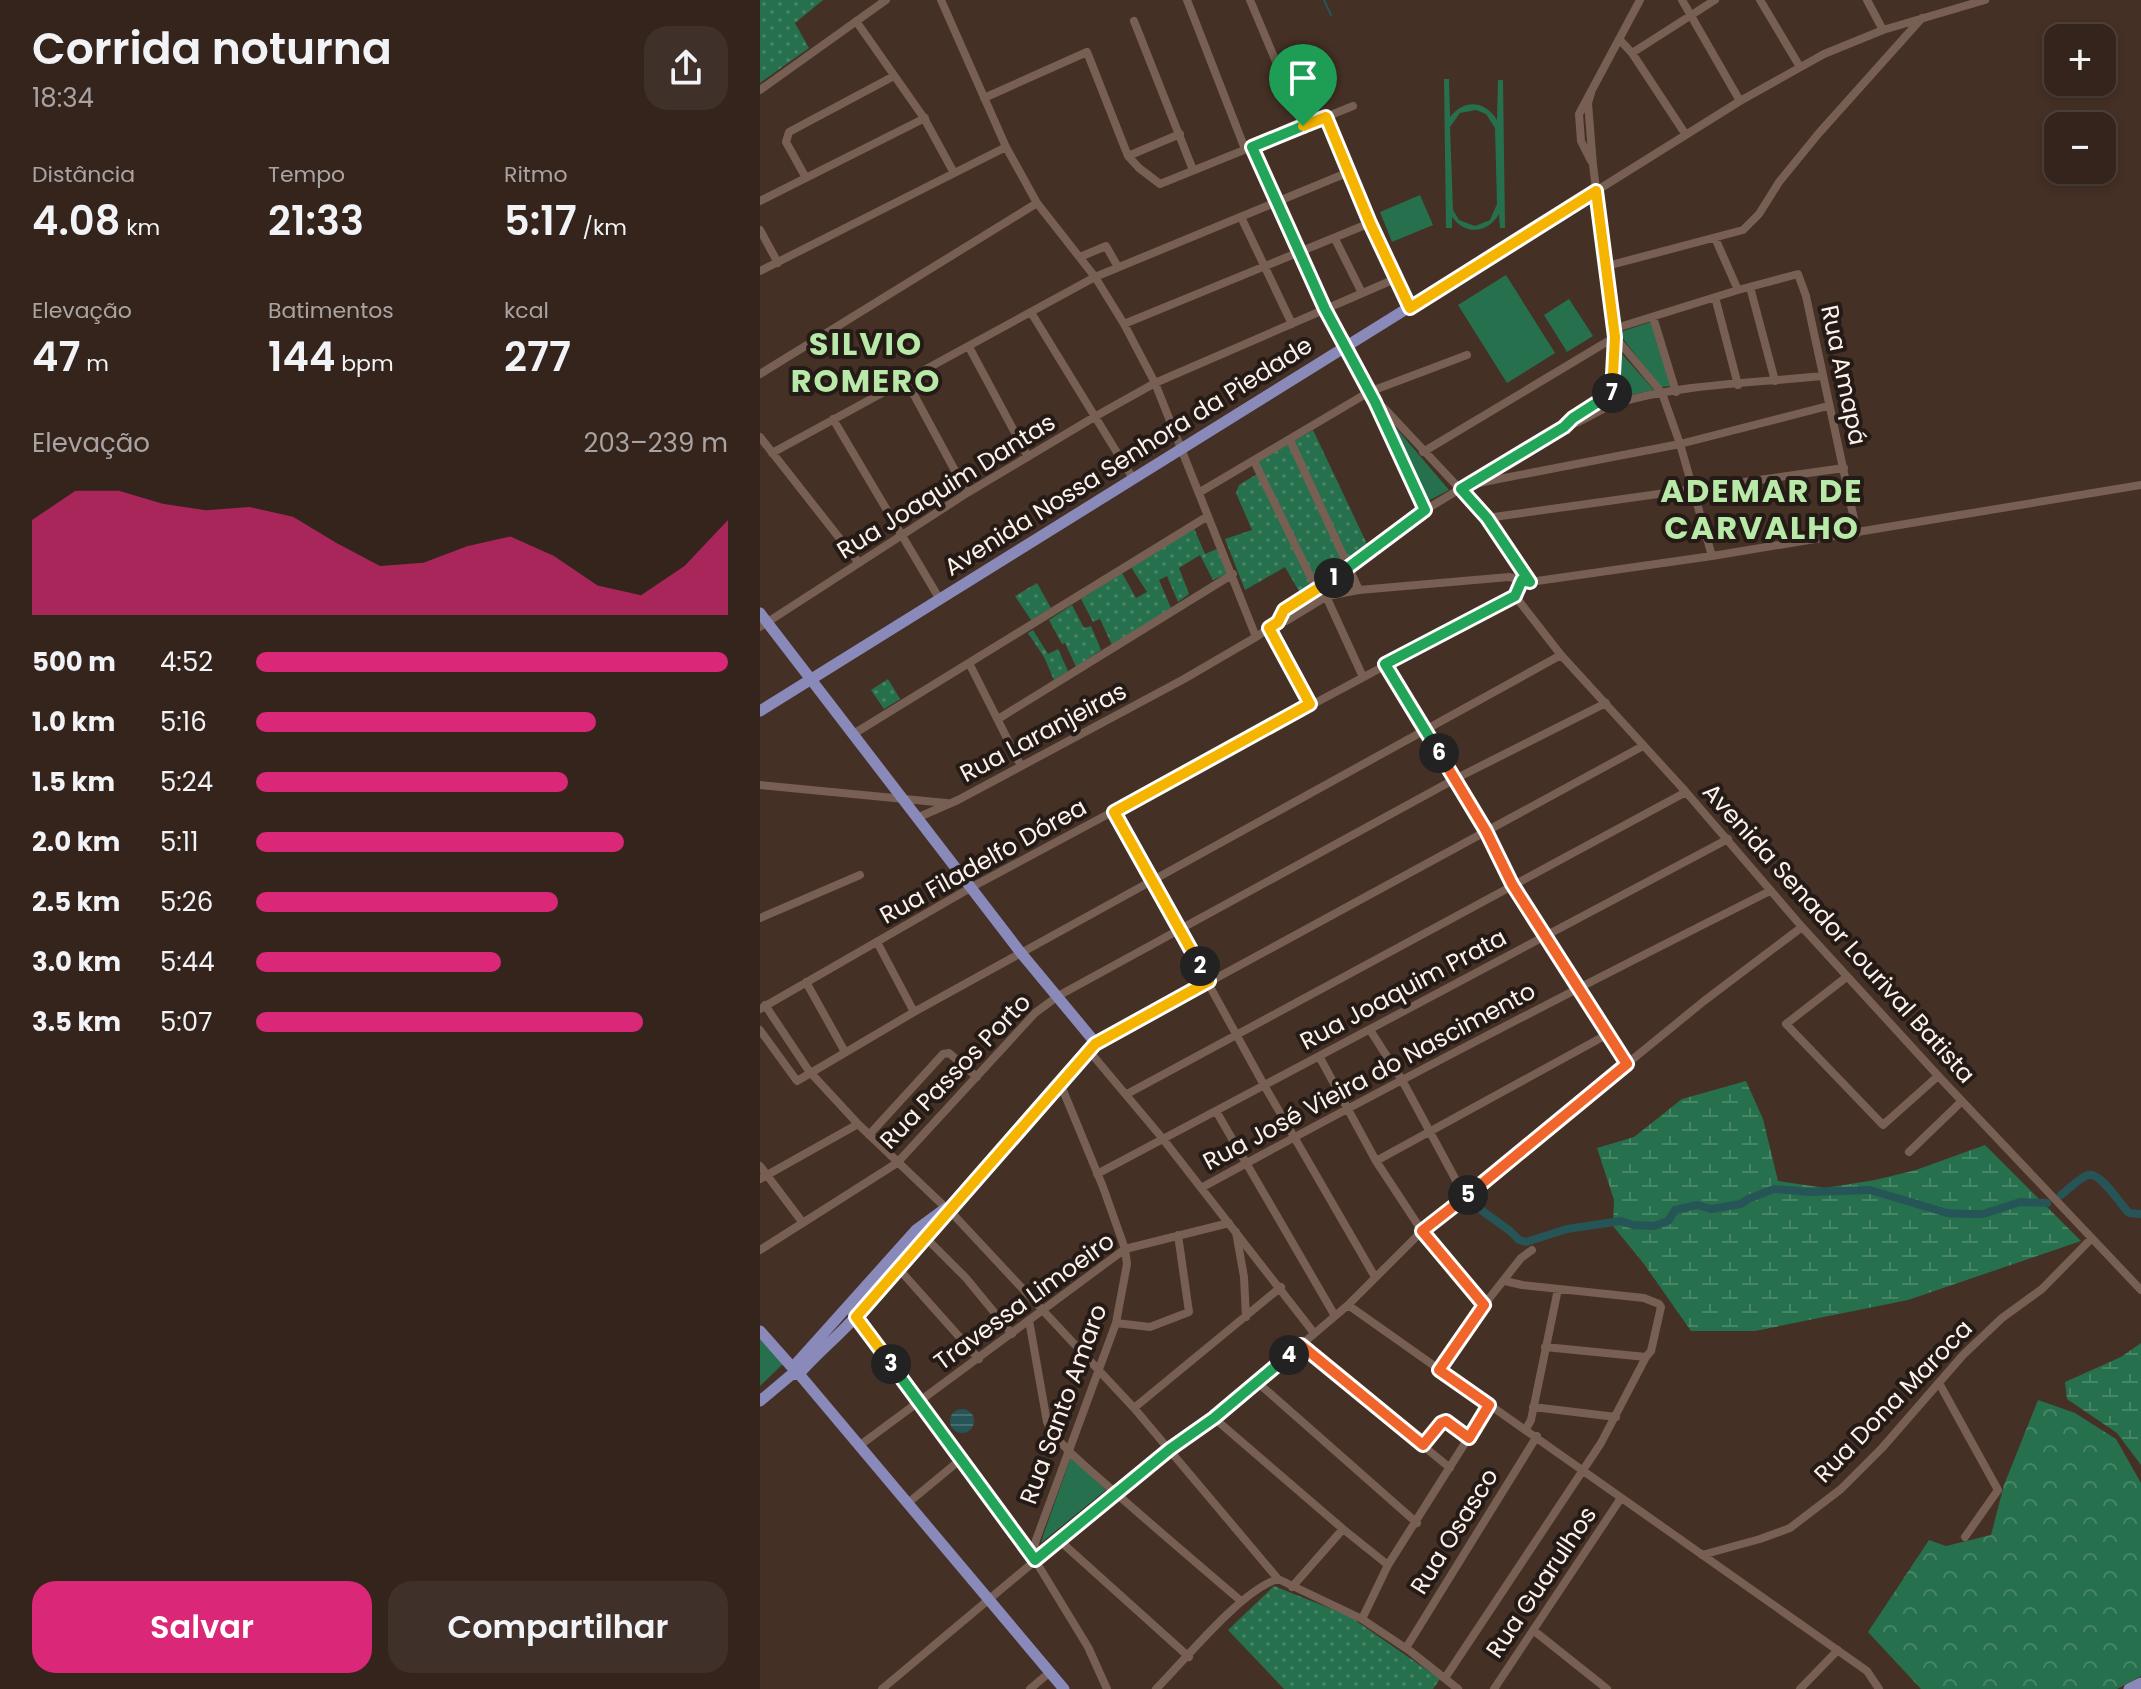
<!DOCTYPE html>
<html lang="pt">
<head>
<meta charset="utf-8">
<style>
  :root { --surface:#34241c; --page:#3f3029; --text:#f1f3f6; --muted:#a9a4a3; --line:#4e413b; --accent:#db2777 }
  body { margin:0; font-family:Poppins,sans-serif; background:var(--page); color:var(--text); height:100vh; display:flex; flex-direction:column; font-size:30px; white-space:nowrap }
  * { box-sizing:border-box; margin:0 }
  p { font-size:26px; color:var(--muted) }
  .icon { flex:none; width:44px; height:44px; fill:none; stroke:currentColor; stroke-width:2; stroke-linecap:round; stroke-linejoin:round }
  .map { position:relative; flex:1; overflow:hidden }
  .side { display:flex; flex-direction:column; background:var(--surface); width:760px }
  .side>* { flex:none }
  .buttons { position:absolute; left:1284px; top:24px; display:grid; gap:16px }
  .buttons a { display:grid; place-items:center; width:72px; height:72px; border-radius:16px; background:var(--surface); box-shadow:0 4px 12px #0003,0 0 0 2px var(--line); font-size:40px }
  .pin { position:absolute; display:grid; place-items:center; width:68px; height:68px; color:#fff; margin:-82px -34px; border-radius:50% 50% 50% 0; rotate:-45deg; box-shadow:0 0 8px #0007 }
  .pin .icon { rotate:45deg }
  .km { position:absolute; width:40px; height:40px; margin:-20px; border-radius:50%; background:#222; color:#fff; font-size:22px; line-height:40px; text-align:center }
  .round { display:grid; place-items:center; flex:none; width:84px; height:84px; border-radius:24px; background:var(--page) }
  .overview { display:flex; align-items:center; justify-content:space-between; height:136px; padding:0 32px }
  h1 { font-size:44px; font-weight:600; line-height:60px }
  .stats { display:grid; grid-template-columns:repeat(3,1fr); gap:12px; height:136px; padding:8px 32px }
  .stats div { display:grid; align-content:center }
  .stats b { font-size:40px; font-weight:600 }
  .stats small { font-size:22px; font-weight:400 }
  .stats p { font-size:22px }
  .chart { height:224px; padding:16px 32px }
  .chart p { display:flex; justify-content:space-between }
  .chart svg { width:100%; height:144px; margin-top:8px; fill:var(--accent); opacity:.7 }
  .primary-button { display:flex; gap:16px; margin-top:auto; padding:16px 32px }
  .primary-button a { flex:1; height:92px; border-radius:24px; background:var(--accent); color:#fff; font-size:32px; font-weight:600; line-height:92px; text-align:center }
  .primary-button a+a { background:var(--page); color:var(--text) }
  ul { padding:0 32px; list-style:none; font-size:26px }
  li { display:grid; grid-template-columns:128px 96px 1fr; align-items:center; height:60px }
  li i { height:20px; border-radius:10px; background:var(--accent) }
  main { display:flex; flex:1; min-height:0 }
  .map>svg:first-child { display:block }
  .grass { fill:url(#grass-dots) }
  .forest { fill:url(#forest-crowns) }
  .wetland { fill:url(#wetland-marsh) }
  .green { fill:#27704d; fill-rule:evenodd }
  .water { fill:url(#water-rules) }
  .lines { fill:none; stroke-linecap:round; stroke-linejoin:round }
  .stream { stroke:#265558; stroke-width:2 }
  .canal { stroke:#265558; stroke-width:8 }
  .minor { stroke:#775f53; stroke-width:8 }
  .major { stroke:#8a8aba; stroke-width:11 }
  .split-1-casing { stroke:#fff; stroke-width:16 }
  .split-2-casing { stroke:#fff; stroke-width:16 }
  .split-3-casing { stroke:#fff; stroke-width:16 }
  .split-4-casing { stroke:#fff; stroke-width:16 }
  .split-5-casing { stroke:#fff; stroke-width:16 }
  .split-6-casing { stroke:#fff; stroke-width:16 }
  .split-7-casing { stroke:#fff; stroke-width:16 }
  .split-8-casing { stroke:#fff; stroke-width:16 }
  .split-1 { stroke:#22a559; stroke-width:10 }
  .split-2 { stroke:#f5b400; stroke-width:10 }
  .split-3 { stroke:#f5b400; stroke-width:10 }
  .split-4 { stroke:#22a559; stroke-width:10 }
  .split-5 { stroke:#f0652b; stroke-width:10 }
  .split-6 { stroke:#f0652b; stroke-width:10 }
  .split-7 { stroke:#22a559; stroke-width:10 }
  .split-8 { stroke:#f5b400; stroke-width:10 }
  .labels { text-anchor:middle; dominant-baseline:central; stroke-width:8; stroke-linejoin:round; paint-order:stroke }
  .street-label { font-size:24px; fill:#fdf2ec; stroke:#251b16 }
  .district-label { font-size:32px; font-weight:bold; letter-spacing:2px; fill:#b8e9a8; stroke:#251b16 }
</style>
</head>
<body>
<main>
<section class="side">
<div class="overview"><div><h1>Corrida noturna</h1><p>18:34</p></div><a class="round"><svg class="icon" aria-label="share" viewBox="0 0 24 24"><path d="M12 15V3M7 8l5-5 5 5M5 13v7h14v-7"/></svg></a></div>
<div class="stats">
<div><p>Distância</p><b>4.08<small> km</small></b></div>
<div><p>Tempo</p><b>21:33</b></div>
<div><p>Ritmo</p><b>5:17<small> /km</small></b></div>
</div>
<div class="stats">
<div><p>Elevação</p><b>47<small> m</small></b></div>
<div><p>Batimentos</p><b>144<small> bpm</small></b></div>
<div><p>kcal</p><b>277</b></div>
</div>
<div class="chart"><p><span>Elevação</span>203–239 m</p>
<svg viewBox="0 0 160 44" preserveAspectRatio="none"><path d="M0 44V15L10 6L20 6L30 10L40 12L50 11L60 14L70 22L80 29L90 28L100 23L110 20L120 26L130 35L140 38L150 29L160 15V44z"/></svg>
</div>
<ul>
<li><b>500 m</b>4:52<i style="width:100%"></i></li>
<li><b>1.0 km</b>5:16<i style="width:72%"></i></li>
<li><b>1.5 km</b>5:24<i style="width:66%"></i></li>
<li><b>2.0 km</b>5:11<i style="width:78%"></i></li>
<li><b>2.5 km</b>5:26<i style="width:64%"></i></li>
<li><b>3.0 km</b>5:44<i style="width:52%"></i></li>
<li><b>3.5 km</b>5:07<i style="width:82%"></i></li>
</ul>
<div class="primary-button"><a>Salvar</a><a>Compartilhar</a></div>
</section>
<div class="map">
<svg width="1381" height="1689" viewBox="0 0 1381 1689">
  <defs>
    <pattern id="grass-dots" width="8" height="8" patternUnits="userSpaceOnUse" patternTransform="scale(2)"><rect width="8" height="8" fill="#27704d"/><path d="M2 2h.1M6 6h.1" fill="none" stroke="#478567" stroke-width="1.8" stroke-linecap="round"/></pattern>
    <pattern id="forest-crowns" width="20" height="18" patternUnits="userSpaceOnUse" patternTransform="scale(2)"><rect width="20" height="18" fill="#27704d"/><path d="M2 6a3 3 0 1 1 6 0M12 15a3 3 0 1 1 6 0" fill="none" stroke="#478567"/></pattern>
    <pattern id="wetland-marsh" width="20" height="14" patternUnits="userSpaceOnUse" patternTransform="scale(2)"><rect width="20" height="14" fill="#27704d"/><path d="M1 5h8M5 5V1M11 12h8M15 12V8" fill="none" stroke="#478567"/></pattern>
    <pattern id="water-rules" width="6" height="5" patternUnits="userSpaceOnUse" patternTransform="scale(2)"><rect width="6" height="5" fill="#265558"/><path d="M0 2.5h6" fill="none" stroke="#466e70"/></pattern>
  </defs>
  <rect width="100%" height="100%" fill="#453025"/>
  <path class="grass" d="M0 0H63L35 23 49 48 0 83Z
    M553 430 607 544 540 593 525 567 485 590 465 539 492 530 476 493 479 485 502 471 497 462Z
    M433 526 445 554 459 548 470 572 453 580 440 555 419 568 429 594 418 602 407 576 399 580 411 608 352 645 340 619 333 622 321 599 362 573 376 598 387 592 371 567Z
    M277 583 291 608 271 620 255 596Z
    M312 605 324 628 331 626 341 650 316 667 305 643 302 644 289 620Z
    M273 630 288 654 298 649 308 671 294 680 284 657 268 633Z
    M128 679 140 699 124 709 111 690Z
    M514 1586 589 1616 680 1679 673 1689H524L468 1630Z"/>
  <path class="forest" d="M1278 1400 1315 1413 1356 1439 1381 1483V1676L1357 1689H1161L1108 1632 1169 1540 1186 1546 1231 1535 1244 1485Z"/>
  <path class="wetland" d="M986 1081 1003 1119 1018 1181 1065 1188 1115 1180 1156 1170 1225 1145 1321 1241 1148 1300 995 1331H931L884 1264 853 1226 854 1200 837 1148 874 1137 922 1099Z
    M1381 1343V1465L1357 1433 1307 1399 1305 1382 1361 1357Z"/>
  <path class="green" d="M684 79H689L690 117C704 99 725 100 737 120L738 80H743L745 228H740L739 214C728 233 706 236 692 217V228H686ZM716 110 726 114 735 128 737 204 730 220 715 226 699 220 693 210 690 127 700 113Z
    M660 195 673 225 632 242 620 212Z
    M746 275 795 353 747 383 698 305Z
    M809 299 833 336 807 352 784 315Z
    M891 322 911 386 900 387 861 336 863 331Z
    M861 353 894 390 861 397 856 388 857 355Z
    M619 408 689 490 668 501Z
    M0 1339 23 1364 0 1386Z
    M311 1457 346 1490 281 1543 284 1533Z"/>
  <path class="water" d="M190 1421a12 12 0 1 1 24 0a12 12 0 1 1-24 0Z"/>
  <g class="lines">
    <path class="stream" d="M564 0 571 15"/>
    <path class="canal" d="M1301 1195C1309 1189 1319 1178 1328 1175 1340 1171 1360 1204 1369 1213L1381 1214
      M721 1210 750 1231 759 1240 766 1242 807 1229 861 1221 873 1225 894 1226 908 1221 915 1210 937 1205 951 1209 981 1204 988 1199 1014 1189 1050 1192 1110 1190 1187 1213 1208 1214H1223L1260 1202 1287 1203"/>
    <path class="minor" d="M181 0 246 147 277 203 335 277 364 324 395 383 496 637
      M427 0 485 149
      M490 0 543 126
      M922 0 980 101
      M1000 0 1040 67
      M1107 0 1123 30
      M96 21 164 118 194 173
      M374 21 433 170
      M859 39 872 53 926 135
      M872 53 955 0
      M0 90 126 0
      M831 93 828 103 833 165 855 337 852 405
      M224 98 327 52 368 156 379 168 400 184 593 106
      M566 117 610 223 650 308
      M492 147 565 309 615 402 665 510 804 427C823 423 837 410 855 404 917 384 996 383 1062 376
      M368 156 420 134
      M831 161 821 141 819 114 880 0
      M46 178 26 142 29 132 134 76
      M836 191 980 101 1064 54 1123 30 1225 0
      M0 201 165 118
      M481 217 532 324
      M0 230 18 263
      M955 238 978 290
      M575 239 602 293
      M320 257 346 246 358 267
      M847 266 983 230 999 214 1019 182 1059 133 1162 18
      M0 271 246 147
      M990 287 1015 381
      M955 297 978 385
      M272 314 372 477
      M893 317 916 392
      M364 324 610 223
      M853 329 978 290 1038 274 1046 296 1097 533
      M855 337 902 393 920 444 952 556
      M209 347 268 457
      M0 374 277 203
      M146 380 207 493
      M615 402 624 408 727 518 770 582
      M73 419 179 598
      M805 427 813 418 853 392
      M0 437 99 563
      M530 440 599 590
      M663 452 855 337
      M12 453 335 277 589 172
      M494 461 557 590
      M713 484 920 444 1068 406
      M440 492 609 392 707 355
      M727 518 1084 468
      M565 594 603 677
      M755 596 801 655 926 792 1042 927 1182 1080 1381 1290
      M518 622 524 610 562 587 665 510
      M0 627 207 493 336 416 395 383 635 279
      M509 628 550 704
      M625 664 726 831 752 884 867 1064
      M210 665 261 766
      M238 719 473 574
      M95 733 448 516
      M0 785 186 803
      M354 812 504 1085 615 1277
      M159 817 198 800 424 679 496 637 518 622 526 621 567 596 599 590 749 577 770 582 952 556 1381 485
      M0 918 100 875
      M117 942 154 1012
      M1084 979 1026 1024 1123 1125 1178 1076
      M46 982 85 1052
      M5 1005 49 1071 98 1124 186 1208
      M0 1009 212 887 755 596
      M0 1030 37 1081 154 1012 801 655
      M610 1030 642 1080 705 1197
      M335 1044 883 746
      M330 1052 403 1139 554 1333
      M559 1056 616 1161 662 1231 724 1305
      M367 1094 926 792
      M456 1111 575 1316
      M109 1135 183 1054 189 1053 217 1077
      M1149 1152 1202 1101
      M616 1161 848 1034
      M0 1166 43 1223
      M337 1174 968 839
      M0 1179 98 1124
      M441 1188C629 1085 819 987 1010 891
      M190 1211 374 1408 518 1579 602 1619 650 1651 698 1689
      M476 1232 484 1277 486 1317
      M166 1238 206 1278 252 1334
      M0 1250 137 1163 275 1013 298 996 695 779 846 703
      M130 1259 219 1359
      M745 1281 762 1285 884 1298 899 1304 901 1307 891 1351 886 1357 785 1347
      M588 1305 1107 1671 1119 1689
      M88 1308 275 1560 328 1647 347 1689
      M269 1320 287 1422C298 1445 322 1463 341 1480 387 1521 434 1561 481 1601
      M356 1323 390 1327 429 1312 418 1235
      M541 1345 690 1468
      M679 1370 724 1305 761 1258 772 1250
      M497 1382 657 1523
      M1179 1383 1238 1490 1205 1537
      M773 1407 856 1417
      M374 1408 521 1287
      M454 1418 583 1529 628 1565
      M766 1429 771 1420 798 1289
      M663 1445 681 1423 686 1421 709 1438
      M99 1446 365 1249 469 1223
      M148 1503 200 1460
      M300 1541 429 1657
      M942 1555 1000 1539 1030 1528 1081 1489 1122 1448 1203 1355 1242 1318 1282 1289 1332 1238
      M272 1558 276 1540 356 1323 367 1264 365 1249 343 1187 300 1083
      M532 1587 583 1529
      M602 1619 628 1565 729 1405
      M773 1630 847 1689
      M646 1648 777 1436
      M685 1678 841 1443 886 1357
      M122 1689 356 1493 410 1449 454 1418 541 1345 588 1305 662 1231 944 1001 1042 927
      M270 1689 290 1672
      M396 1689C426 1659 481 1590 518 1579
      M734 1689 861 1498
      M1040 1689 1078 1650"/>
    <path class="major" d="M0 613 261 953 334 1041 332 1049C253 1136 176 1225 98 1314 80 1335 57 1353 39 1374
      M0 711 836 191
      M0 1331 31 1366 38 1367
      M35 1365 156 1230 186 1208 190 1211
      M39 1374 304 1689
      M0 1401 31 1375 39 1374
      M1369 1689 1381 1683"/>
  </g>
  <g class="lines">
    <defs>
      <path id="split-1" d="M543 126 492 147 565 309 615 402 665 510 574 578"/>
      <path id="split-2" d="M440 966 354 812 550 704 509 628 518 622 524 610 574 578"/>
      <path id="split-3" d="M131 1364 96 1317 335 1044 449 981 440 966"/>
      <path id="split-4" d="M131 1364 275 1560 410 1449 454 1418 529 1355"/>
      <path id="split-5" d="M529 1355 541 1345 663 1445 681 1423 686 1421 709 1438 729 1405 679 1370 724 1305 662 1231 708 1195"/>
      <path id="split-6" d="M679 753 726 831 752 884 867 1064 708 1195"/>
      <path id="split-7" d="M679 753 625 664 755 596 762 580 770 582 727 518 701 489 804 427 813 418 852 393"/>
      <path id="split-8" d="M543 126 566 117 610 223 650 308 836 191 855 337 852 393"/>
    </defs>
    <use href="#split-1" class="split-1-casing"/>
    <use href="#split-2" class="split-2-casing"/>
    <use href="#split-3" class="split-3-casing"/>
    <use href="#split-4" class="split-4-casing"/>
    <use href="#split-5" class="split-5-casing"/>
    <use href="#split-6" class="split-6-casing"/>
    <use href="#split-7" class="split-7-casing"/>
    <use href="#split-8" class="split-8-casing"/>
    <use href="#split-1" class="split-1"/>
    <use href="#split-2" class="split-2"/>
    <use href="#split-3" class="split-3"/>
    <use href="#split-4" class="split-4"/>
    <use href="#split-5" class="split-5"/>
    <use href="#split-6" class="split-6"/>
    <use href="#split-7" class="split-7"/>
    <use href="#split-8" class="split-8"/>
  </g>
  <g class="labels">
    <g class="street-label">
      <text transform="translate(1084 375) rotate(78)">Rua Amapá</text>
      <text transform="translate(368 456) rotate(-32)">Avenida Nossa Senhora da Piedade</text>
      <text transform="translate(186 486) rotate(-32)">Rua Joaquim Dantas</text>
      <text transform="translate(283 732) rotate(-28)">Rua Laranjeiras</text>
      <text transform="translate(223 861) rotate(-29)">Rua Filadelfo Dórea</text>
      <text transform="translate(1079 933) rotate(48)">Avenida Senador Lourival Batista</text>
      <text transform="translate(643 989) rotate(-28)">Rua Joaquim Prata</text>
      <text transform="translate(195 1071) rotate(-46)">Rua Passos Porto</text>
      <text transform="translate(609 1076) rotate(-28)">Rua José Vieira do Nascimento</text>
      <text transform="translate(264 1301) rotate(-36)">Travessa Limoeiro</text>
      <text transform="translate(1133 1401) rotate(-46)">Rua Dona Maroca</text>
      <text transform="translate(303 1404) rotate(-70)">Rua Santo Amaro</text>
      <text transform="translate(694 1531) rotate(-58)">Rua Osasco</text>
      <text transform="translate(781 1582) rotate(-56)">Rua Guarulhos</text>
    </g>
    <g class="district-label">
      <text x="106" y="343">SILVIO<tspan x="106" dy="37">ROMERO</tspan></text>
      <text x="1002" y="490">ADEMAR DE<tspan x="1002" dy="37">CARVALHO</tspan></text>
    </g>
  </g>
</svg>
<div class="buttons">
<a>+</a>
<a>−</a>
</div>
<div class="pin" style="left:543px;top:126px;background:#1e9e55"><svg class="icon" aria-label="arrive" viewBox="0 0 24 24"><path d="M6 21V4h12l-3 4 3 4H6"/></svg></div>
<b class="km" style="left:574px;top:578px">1</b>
<b class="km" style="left:440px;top:966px">2</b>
<b class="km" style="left:131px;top:1364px">3</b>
<b class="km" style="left:529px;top:1355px">4</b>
<b class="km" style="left:708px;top:1195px">5</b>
<b class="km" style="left:679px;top:753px">6</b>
<b class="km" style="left:852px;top:393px">7</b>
</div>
</main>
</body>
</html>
